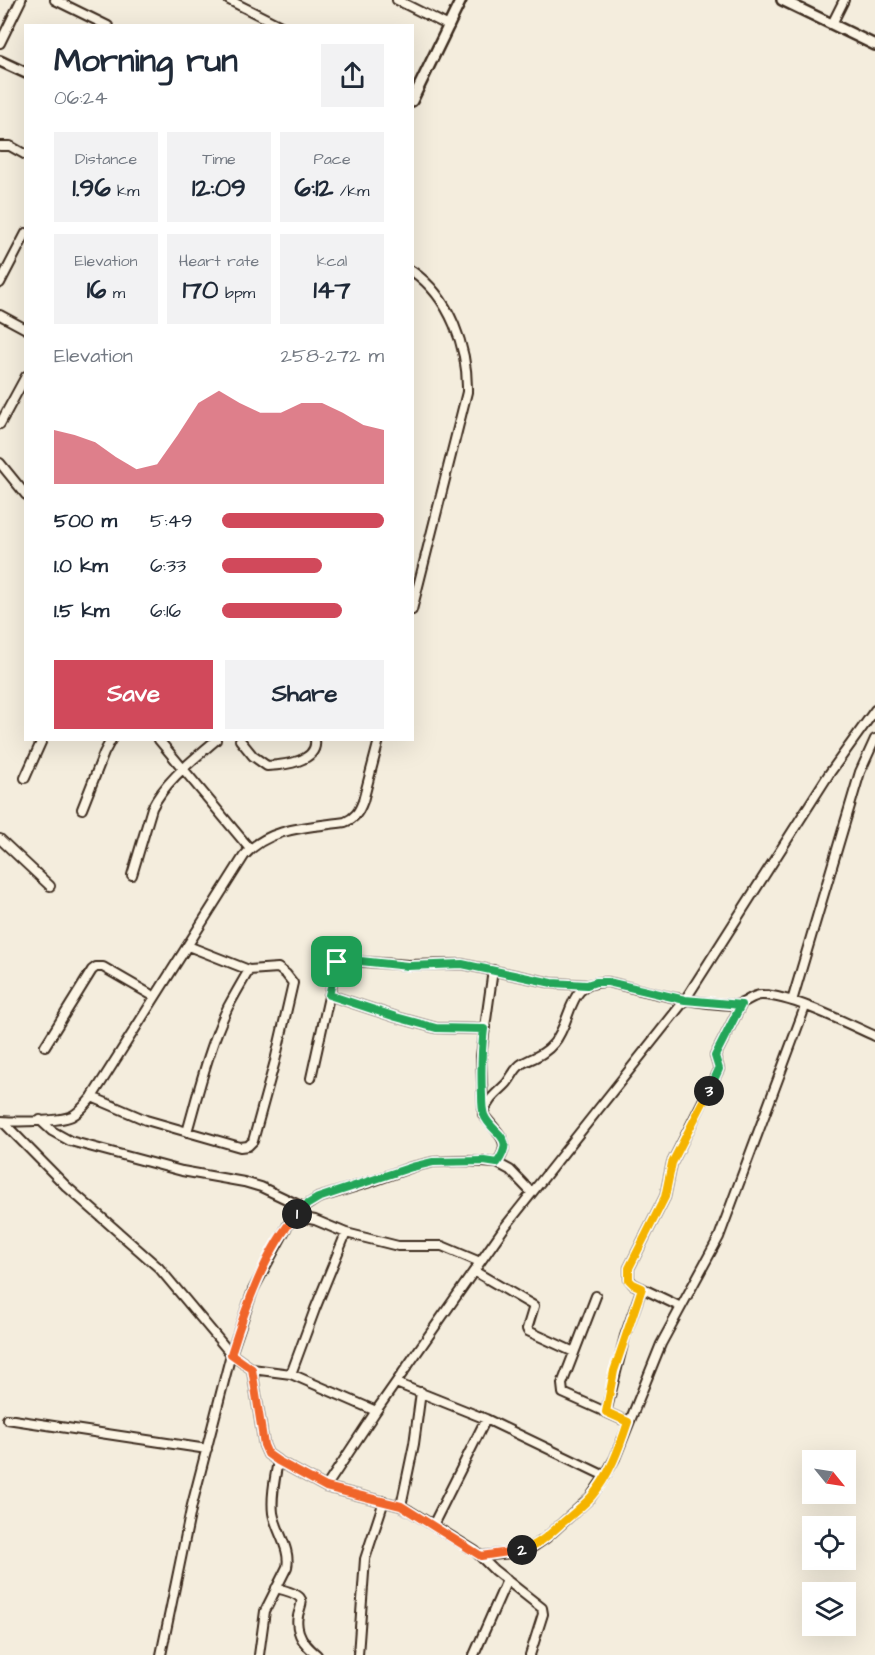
<!DOCTYPE html>
<html lang="en">
<head>
<meta charset="utf-8">
<style>
  :root { --surface:#fff; --page:#f2f2f3; --text:#1f2937; --muted:#747a83; --accent:#d1495b }
  body { margin:0; font-family:"Architects Daughter",sans-serif; background:var(--page); color:var(--text); height:100vh; display:flex; flex-direction:column; font-size:22px; white-space:nowrap }
  * { box-sizing:border-box; margin:0 }
  p { font-size:20px; color:var(--muted) }
  .icon { flex:none; width:33px; height:33px; fill:none; stroke:currentColor; stroke-width:2; stroke-linecap:round; stroke-linejoin:round }
  .map { position:relative; flex:1; overflow:hidden }
  .sheet { position:absolute; left:24px; top:24px; width:390px; height:717px; display:flex; flex-direction:column; background:var(--surface); border-radius:0px; box-shadow:0 6px 24px #0002 }
  .sheet>* { flex:none }
  .needle { width:39px; rotate:120deg }
  .controls { position:absolute; left:802px; top:1450px; display:grid; gap:12px }
  .controls a { display:grid; place-items:center; width:54px; height:54px; border-radius:0px; background:var(--surface); box-shadow:0 6px 24px #0002; font-size:30px }
  .pin { position:absolute; display:grid; place-items:center; width:51px; height:51px; color:#fff; margin:-26px; border-radius:12px; box-shadow:0 3px 9px #0006 }
  .km { position:absolute; width:30px; height:30px; margin:-15px; border-radius:50%; background:#222; color:#fff; font-size:16px; line-height:30px; text-align:center }
  .round { display:grid; place-items:center; flex:none; width:63px; height:63px; border-radius:0px; background:var(--page) }
  .headline { display:flex; align-items:center; justify-content:space-between; height:102px; padding:0 30px }
  h1 { font-size:33px; font-weight:700; line-height:45px }
  .stats { display:grid; grid-template-columns:repeat(3,1fr); gap:9px; height:102px; padding:6px 30px }
  .stats div { display:grid; align-content:center; border-radius:0px; background:var(--page); text-align:center }
  .stats b { font-size:26px; font-weight:700 }
  .stats small { font-size:16px; font-weight:400 }
  .stats p { font-size:16px }
  .chart { height:168px; padding:12px 30px }
  .chart p { display:flex; justify-content:space-between }
  .chart svg { width:100%; height:108px; margin-top:6px; fill:var(--accent); opacity:.7 }
  .action { display:flex; gap:12px; margin-top:auto; padding:12px 30px }
  .action a { flex:1; height:69px; border-radius:0px; background:var(--accent); color:#fff; font-size:24px; font-weight:700; line-height:69px; text-align:center }
  .action a+a { background:var(--page); color:var(--text) }
  ul { padding:0 30px; list-style:none; font-size:20px }
  li { display:grid; grid-template-columns:96px 72px 1fr; align-items:center; height:45px }
  li i { height:15px; border-radius:8px; background:var(--accent) }
  .map>svg:first-child { display:block }
  .lines { fill:none; stroke-linecap:round; stroke-linejoin:round }
  .minor-casing { stroke:#3b2a1e; stroke-width:12 }
  .tertiary-casing { stroke:#3b2a1e; stroke-width:14 }
  .minor { stroke:#fcf5e5; stroke-width:8 }
  .tertiary { stroke:#fcf5e5; stroke-width:9 }
  .split-1-casing { stroke:#fff; stroke-width:12 }
  .split-2-casing { stroke:#fff; stroke-width:12 }
  .split-3-casing { stroke:#fff; stroke-width:12 }
  .split-4-casing { stroke:#fff; stroke-width:12 }
  .split-1 { stroke:#22a559; stroke-width:8 }
  .split-2 { stroke:#f0652b; stroke-width:8 }
  .split-3 { stroke:#f5b400; stroke-width:8 }
  .split-4 { stroke:#22a559; stroke-width:8 }
</style>
</head>
<body>
<div class="map">
<svg width="875" height="1655" viewBox="0 0 875 1655">
  <rect width="100%" height="100%" fill="#f4eddd"/>
  <filter id="ink" filterUnits="userSpaceOnUse"><feTurbulence type="fractalNoise" baseFrequency=".0167" numOctaves="2"/><feDisplacementMap in="SourceGraphic" scale="12" xChannelSelector="R" yChannelSelector="G"/><feConvolveMatrix kernelMatrix="1 2 1 2 8 2 1 2 1" color-interpolation-filters="sRGB"/></filter>
  <g filter="url(#ink)">
    <g class="lines">
      <defs>
        <path id="minor" d="M55 0 108 26
          M229 0 281 26
          M397 0 449 26
          M832 24 844 0
          M0 43 21 0
          M0 146H10L26 155
          M412 271C450 297 468 348 467 392L412 610
          M0 283 26 233
          M0 315 26 329
          M0 424 26 376
          M0 463 26 495
          M159 740 250 849
          M240 740 253 756 267 766C284 765 318 762 315 740
          M25 778 42 740
          M82 809 104 753 111 740
          M0 839 50 886
          M132 875 152 808C166 780 193 760 216 740
          M329 995 396 1017 436 1028 484 1029
          M792 1001 860 772 875 739
          M45 1046 92 970 96 967H103L155 997
          M311 1078 336 965 339 960 408 965 462 964 552 983 587 985
          M92 1097 146 1120 240 1147 248 1146 253 1141 275 1061 293 983 286 974 278 968 249 970 188 946
          M483 1109 481 1056 493 970
          M40 1120 52 1131 70 1141 182 1171 244 1182 261 1187 303 1207
          M1 1121C16 1122 59 1122 72 1116 80 1112 86 1104 92 1097L244 856C268 827 311 827 345 822 355 818 359 812 363 801L379 740
          M3 1122 66 1186 159 1268 231 1354 252 1369 264 1445 268 1454 278 1461 326 1487 401 1506 410 1511 475 1551 494 1570 542 1608 543 1614 530 1655
          M187 1132C199 1090 209 1047 228 1007 235 994 242 982 249 970
          M497 1163C514 1140 496 1133 483 1114 487 1100 496 1094 505 1085 512 1078 514 1068 523 1063 535 1057 545 1054 554 1043 574 1018 566 980 608 982 649 992 692 1004 734 1005 745 1005 751 994 763 995 793 996 846 1023 875 1036
          M301 1209 318 1198 370 1182 412 1167 433 1162 467 1161 497 1163 510 1170 531 1192
          M474 1271 534 1306 527 1329 528 1331 574 1352
          M596 1296 562 1384 563 1393 628 1422
          M681 1307 633 1284 629 1279V1268L665 1197 672 1163 719 1069 715 1056 741 1005
          M252 1369 291 1374 376 1411
          M291 1374 315 1309 346 1233
          M396 1383 486 1419 605 1476
          M606 1412 625 1336 642 1288
          M7 1419 207 1449
          M326 1487 376 1411 504 1228 685 1000 829 774 875 710
          M401 1506 414 1444 421 1392
          M433 1525 486 1419
          M481 1556 512 1553 530 1549 546 1538 590 1498 605 1476 615 1458 661 1344 719 1237 805 1007
          M276 1588C322 1599 290 1605 299 1632 302 1642 310 1649 317 1655
          M161 1655 192 1505 231 1354 253 1290 289 1223 294 1216 315 1220 346 1233 398 1246H442L480 1262
          M259 1655 265 1611 287 1567C291 1549 276 1531 273 1513 271 1496 275 1478 278 1461
          M358 1655 365 1559 384 1501
          M474 1655 507 1580"/>
        <path id="tertiary" d="M782 0 875 45
          M0 61 26 73
          M412 101 461 0"/>
      </defs>
      <use href="#minor" class="minor-casing"/>
      <use href="#tertiary" class="tertiary-casing"/>
      <use href="#minor" class="minor"/>
      <use href="#tertiary" class="tertiary"/>
    </g>
  </g>
  <g class="lines" filter="url(#ink)">
    <defs>
      <path id="split-1" d="M297 1214 303 1207 318 1198 412 1167 433 1162 484 1161 497 1163C517 1135 492 1135 484 1115 482 1109 482 1101 482 1096 481 1073 481 1052 484 1029L436 1028 396 1017 329 995 337 962"/>
      <path id="split-2" d="M297 1214C266 1249 245 1309 231 1354L252 1369 264 1445 268 1454 278 1461 326 1487 401 1506 481 1556 522 1550"/>
      <path id="split-3" d="M522 1550C537 1546 549 1535 560 1525 570 1516 582 1507 591 1497 610 1475 619 1449 628 1422L606 1412 614 1371 642 1288 633 1284 629 1280V1268L665 1197 672 1163 709 1091"/>
      <path id="split-4" d="M337 962 341 959 408 966 462 964 552 983 587 985 596 982H608L685 1000 741 1005 715 1056 719 1069 709 1091"/>
    </defs>
    <use href="#split-1" class="split-1-casing"/>
    <use href="#split-2" class="split-2-casing"/>
    <use href="#split-3" class="split-3-casing"/>
    <use href="#split-4" class="split-4-casing"/>
    <use href="#split-1" class="split-1"/>
    <use href="#split-2" class="split-2"/>
    <use href="#split-3" class="split-3"/>
    <use href="#split-4" class="split-4"/>
  </g>
</svg>
<div class="controls">
<a><svg class="needle" viewBox="-14 -14 28 28"><path d="M0-13l5 13h-10z" fill="#e53935"/><path d="M0 13l5-13h-10z" fill="#747a83"/></svg></a>
<a><svg class="icon" aria-label="locate" viewBox="0 0 24 24"><circle cx="12" cy="12" r="6"/><path d="M12 2v4M12 18v4M2 12h4M18 12h4"/></svg></a>
<a><svg class="icon" aria-label="layers" viewBox="0 0 24 24"><path d="M12 4l9 5-9 5-9-5zM3 14l9 5 9-5"/></svg></a>
</div>
<div class="pin" style="left:337px;top:962px;background:#1e9e55"><svg class="icon" aria-label="arrive" viewBox="0 0 24 24"><path d="M6 21V4h12l-3 4 3 4H6"/></svg></div>
<b class="km" style="left:297px;top:1214px">1</b>
<b class="km" style="left:522px;top:1550px">2</b>
<b class="km" style="left:709px;top:1091px">3</b>
<section class="sheet">
<div class="headline"><div><h1>Morning run</h1><p>06:24</p></div><a class="round"><svg class="icon" aria-label="share" viewBox="0 0 24 24"><path d="M12 15V3M7 8l5-5 5 5M5 13v7h14v-7"/></svg></a></div>
<div class="stats">
<div><p>Distance</p><b>1.96<small> km</small></b></div>
<div><p>Time</p><b>12:09</b></div>
<div><p>Pace</p><b>6:12<small> /km</small></b></div>
</div>
<div class="stats">
<div><p>Elevation</p><b>16<small> m</small></b></div>
<div><p>Heart rate</p><b>170<small> bpm</small></b></div>
<div><p>kcal</p><b>147</b></div>
</div>
<div class="chart"><p><span>Elevation</span>258–272 m</p>
<svg viewBox="0 0 160 44" preserveAspectRatio="none"><path d="M0 44V22L10 24L20 27L30 33L40 38L50 36L60 24L70 11L80 6L90 11L100 15L110 15L120 11L130 11L140 15L150 20L160 22V44z"/></svg>
</div>
<ul>
<li><b>500 m</b>5:49<i style="width:100%"></i></li>
<li><b>1.0 km</b>6:33<i style="width:62%"></i></li>
<li><b>1.5 km</b>6:16<i style="width:74%"></i></li>
</ul>
<div class="action"><a>Save</a><a>Share</a></div>
</section>
</div>
</body>
</html>
